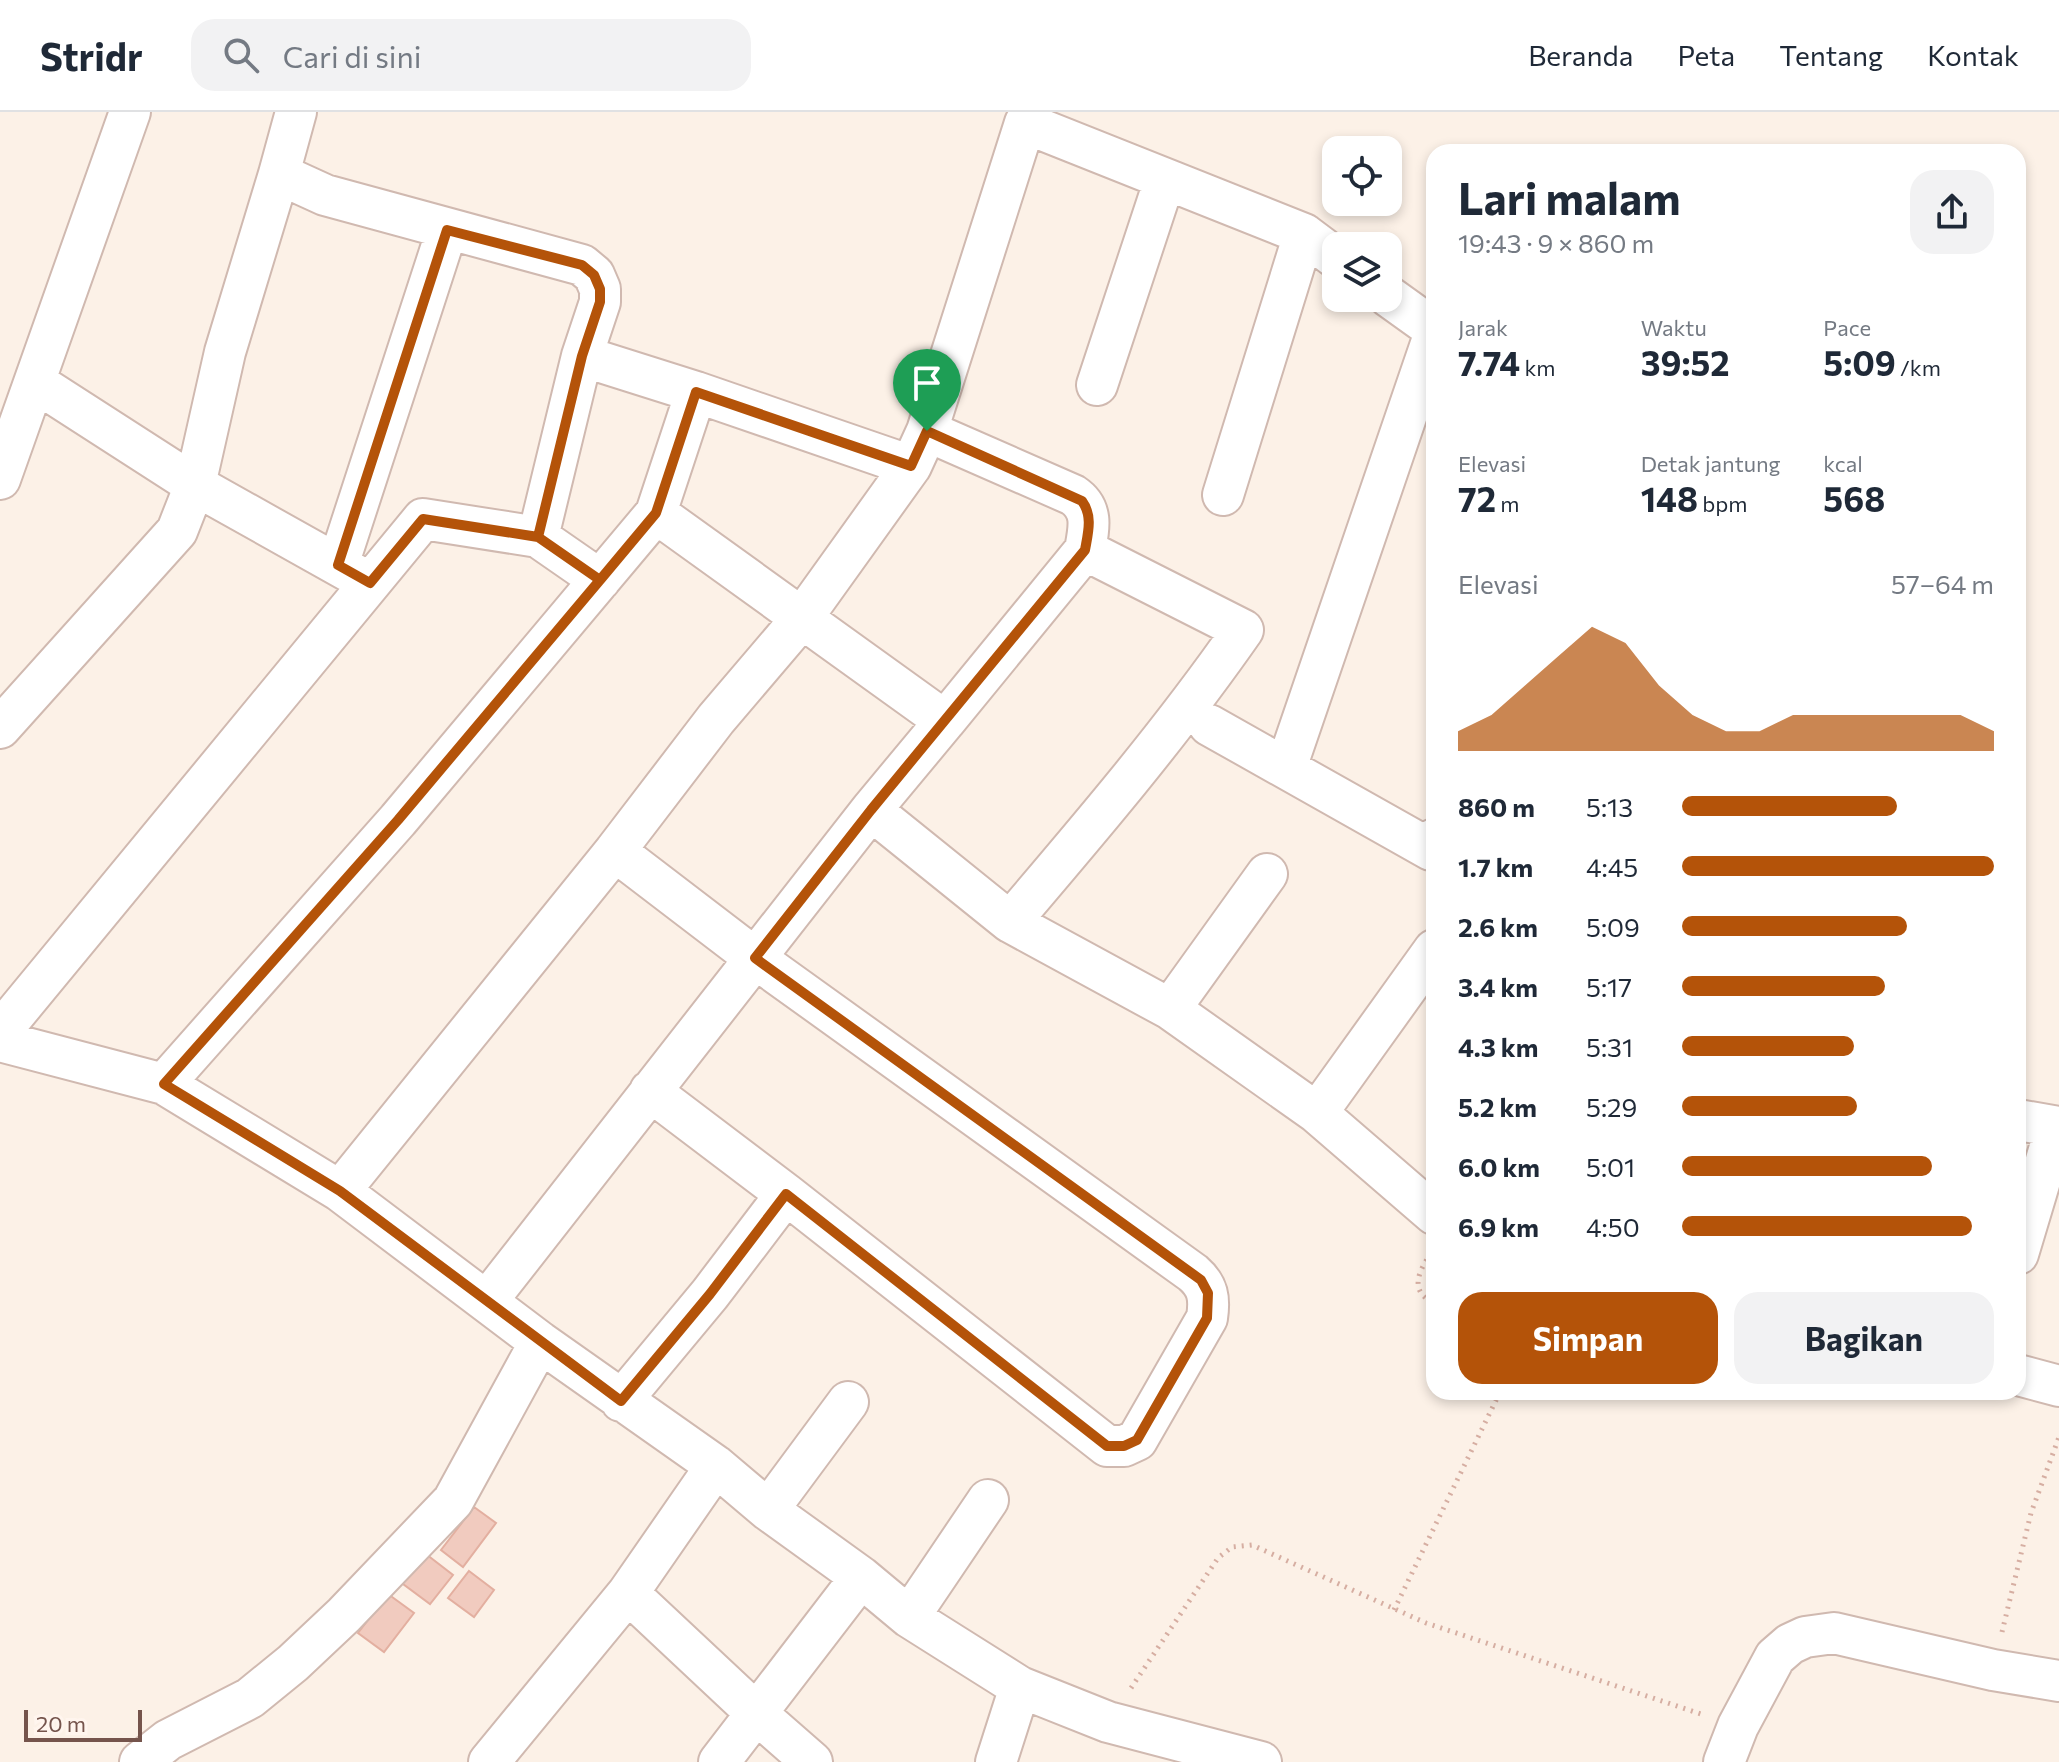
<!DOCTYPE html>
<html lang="id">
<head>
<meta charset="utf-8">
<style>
  :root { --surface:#fff; --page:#f2f2f3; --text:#1f2937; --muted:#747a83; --line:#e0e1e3; --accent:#b45309 }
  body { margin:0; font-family:Commissioner,sans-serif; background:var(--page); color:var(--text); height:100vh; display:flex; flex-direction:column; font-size:30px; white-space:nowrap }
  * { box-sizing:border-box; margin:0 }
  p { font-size:26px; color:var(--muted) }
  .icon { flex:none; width:44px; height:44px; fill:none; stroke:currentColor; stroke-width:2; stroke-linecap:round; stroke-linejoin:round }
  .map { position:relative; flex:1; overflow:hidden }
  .panel { position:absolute; left:1426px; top:32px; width:600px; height:1256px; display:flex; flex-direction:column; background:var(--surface); border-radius:24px; box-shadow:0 4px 12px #0003 }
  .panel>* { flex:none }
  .controls { position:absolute; left:1322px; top:24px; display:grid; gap:16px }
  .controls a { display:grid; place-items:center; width:80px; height:80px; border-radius:16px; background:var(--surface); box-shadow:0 4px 12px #0003; font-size:40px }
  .scale { position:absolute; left:24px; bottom:20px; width:118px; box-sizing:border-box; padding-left:8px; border:4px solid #75544c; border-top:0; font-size:22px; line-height:28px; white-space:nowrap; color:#75544c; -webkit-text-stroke:6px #fff5ee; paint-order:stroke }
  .pin { position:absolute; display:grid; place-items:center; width:68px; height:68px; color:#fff; margin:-82px -34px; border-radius:50% 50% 50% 0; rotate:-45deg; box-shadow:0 0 8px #0007 }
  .pin .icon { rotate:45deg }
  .round { display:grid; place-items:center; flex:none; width:84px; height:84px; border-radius:24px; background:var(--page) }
  .head { display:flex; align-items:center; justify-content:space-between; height:136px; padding:0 32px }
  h1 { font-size:44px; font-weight:700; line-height:60px }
  .figures { display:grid; grid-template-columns:repeat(3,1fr); gap:12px; height:136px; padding:8px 32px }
  .figures div { display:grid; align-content:center }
  .figures b { font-size:34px; font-weight:700 }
  .figures small { font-size:22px; font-weight:400 }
  .figures p { font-size:22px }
  .chart { height:224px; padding:16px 32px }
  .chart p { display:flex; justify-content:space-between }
  .chart svg { width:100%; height:144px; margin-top:8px; fill:var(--accent); opacity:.7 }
  .primary-button { display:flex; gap:16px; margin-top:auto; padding:16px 32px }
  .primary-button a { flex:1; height:92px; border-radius:24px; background:var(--accent); color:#fff; font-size:32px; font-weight:700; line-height:92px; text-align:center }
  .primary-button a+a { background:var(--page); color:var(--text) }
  ul { padding:0 32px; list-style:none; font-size:26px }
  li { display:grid; grid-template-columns:128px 96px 1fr; align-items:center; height:60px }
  li i { height:20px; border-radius:10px; background:var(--accent) }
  header { display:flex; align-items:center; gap:48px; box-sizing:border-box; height:112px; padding:0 40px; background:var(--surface); border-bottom:2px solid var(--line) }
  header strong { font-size:38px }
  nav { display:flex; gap:44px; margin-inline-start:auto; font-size:28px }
  .search { width:560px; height:72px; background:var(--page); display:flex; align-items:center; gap:20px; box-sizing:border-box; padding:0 28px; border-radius:24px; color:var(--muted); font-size:30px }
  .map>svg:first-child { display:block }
  .building { fill:#f1cbbf; stroke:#e3afa0; stroke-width:2 }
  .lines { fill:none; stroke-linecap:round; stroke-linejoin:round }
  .street-casing { stroke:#d0b9b0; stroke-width:44 }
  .path { stroke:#d6aea2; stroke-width:5; stroke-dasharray:2 6; stroke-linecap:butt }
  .street { stroke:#fff; stroke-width:40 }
  .route-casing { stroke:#fff; stroke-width:16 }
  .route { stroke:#b45309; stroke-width:10 }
</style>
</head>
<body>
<header>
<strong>Stridr</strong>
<div class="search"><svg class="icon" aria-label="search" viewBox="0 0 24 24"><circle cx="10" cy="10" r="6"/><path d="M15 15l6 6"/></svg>Cari di sini</div>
<nav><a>Beranda</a><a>Peta</a><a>Tentang</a><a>Kontak</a></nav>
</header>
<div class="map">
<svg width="2059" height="1650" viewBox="0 0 2059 1650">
  <rect width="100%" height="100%" fill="#fcf1e7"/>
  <path class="building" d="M474 1395 496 1411 463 1455 441 1438Z
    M422 1439 453 1463 430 1492 399 1469Z
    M469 1459 494 1478 474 1505 448 1486Z
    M388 1482 414 1501 384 1540 358 1521Z"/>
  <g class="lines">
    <defs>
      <path id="street" d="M279 62 296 0
        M1388 184 1434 217
        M35 270 195 373 370 471
        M1097 273 1165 67
        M927 319 1025 11 1304 122 1336 146
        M0 367 130 0
        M1223 383 1304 122
        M656 401 945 609 1085 438
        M538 425 600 468
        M338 453 447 118
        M1209 613 1431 738 1434 727
        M0 616 177 419 195 373 225 240 279 62 325 83 582 153 594 163 600 177V190L582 244 538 425 423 407 0 920
        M1286 656 1434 223
        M871 698 945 609
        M615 739 755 846 1193 1161C1208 1174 1210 1186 1207 1206L1137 1328 1124 1334H1107L786 1082 650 979
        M1010 810 1170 897 1317 1001 1434 1102
        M1170 897 1267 762
        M0 929 164 972 340 1079 540 1230 716 1354 768 1398 861 1465 909 1505 1020 1575 1108 1610 1261 1650
        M164 972 398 708 656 401 696 280 582 244
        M1317 1001 1434 838
        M2018 1008 2059 1015
        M340 1079 615 739 716 607 802 506 911 354
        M2018 1142 2056 1015
        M487 1189 871 698 1010 810C1091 715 1172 620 1243 518L1085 438C1089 417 1094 397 1073 383L927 319 911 354 696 280
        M2018 1263 2059 1274
        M621 1289 710 1182 786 1082
        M768 1398 848 1290
        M628 1481 756 1601 812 1650
        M909 1505 988 1388
        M140 1650 168 1628 250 1586 293 1551 344 1503 453 1389 540 1230
        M489 1650 628 1481 716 1354
        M719 1650 861 1465
        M996 1650 1020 1575
        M1724 1650 1738 1614 1775 1545 1790 1532 1805 1525 1834 1521 1993 1558 2059 1569"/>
    </defs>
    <use href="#street" class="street-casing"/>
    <path class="path" d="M1431 1141C1419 1159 1408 1179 1434 1191
      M1394 1498 1500 1280
      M2002 1520 2031 1401 2059 1325
      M1131 1576 1218 1446 1232 1435 1252 1433 1426 1511 1701 1602"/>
    <use href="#street" class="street"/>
  </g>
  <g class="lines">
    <defs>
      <path id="route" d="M927 319 911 354 696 280 656 401 600 468 538 425 423 407 370 471 338 453 447 118 582 153 594 163 600 177V190L582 244 538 425 600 468 398 708 164 972 340 1079 621 1289 710 1182 786 1082 1107 1334H1124L1137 1328 1207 1206 1208 1181 1201 1168 755 846 871 698 1085 438C1088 421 1093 404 1082 389L927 319"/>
    </defs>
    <use href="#route" class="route-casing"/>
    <use href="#route" class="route"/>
  </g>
</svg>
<div class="controls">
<a><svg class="icon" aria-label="locate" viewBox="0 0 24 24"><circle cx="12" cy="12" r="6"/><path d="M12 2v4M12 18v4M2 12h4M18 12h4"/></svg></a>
<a><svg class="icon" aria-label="layers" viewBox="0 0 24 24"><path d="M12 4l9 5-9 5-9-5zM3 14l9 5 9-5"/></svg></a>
</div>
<div class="scale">20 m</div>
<div class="pin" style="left:927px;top:319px;background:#1e9e55"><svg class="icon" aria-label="arrive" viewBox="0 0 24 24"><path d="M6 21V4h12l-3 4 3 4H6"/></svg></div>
<section class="panel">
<div class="head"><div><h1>Lari malam</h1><p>19:43 · 9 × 860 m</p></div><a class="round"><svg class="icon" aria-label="share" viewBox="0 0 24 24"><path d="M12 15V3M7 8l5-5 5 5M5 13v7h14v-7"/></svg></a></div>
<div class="figures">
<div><p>Jarak</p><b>7.74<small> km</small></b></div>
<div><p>Waktu</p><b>39:52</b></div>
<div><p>Pace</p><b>5:09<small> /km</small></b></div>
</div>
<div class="figures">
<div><p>Elevasi</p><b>72<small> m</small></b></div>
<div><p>Detak jantung</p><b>148<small> bpm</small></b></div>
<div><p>kcal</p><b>568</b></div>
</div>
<div class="chart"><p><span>Elevasi</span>57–64 m</p>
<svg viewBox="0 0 160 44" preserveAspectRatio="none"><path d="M0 44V38L10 33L20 24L30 15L40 6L50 11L60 24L70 33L80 38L90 38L100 33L110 33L120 33L130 33L140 33L150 33L160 38V44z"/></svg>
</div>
<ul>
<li><b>860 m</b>5:13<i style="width:69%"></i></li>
<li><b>1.7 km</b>4:45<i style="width:100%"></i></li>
<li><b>2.6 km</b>5:09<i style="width:72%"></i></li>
<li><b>3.4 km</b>5:17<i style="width:65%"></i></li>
<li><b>4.3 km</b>5:31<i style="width:55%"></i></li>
<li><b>5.2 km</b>5:29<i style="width:56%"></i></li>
<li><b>6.0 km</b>5:01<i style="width:80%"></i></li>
<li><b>6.9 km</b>4:50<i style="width:93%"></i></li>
</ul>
<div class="primary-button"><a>Simpan</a><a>Bagikan</a></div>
</section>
</div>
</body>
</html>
